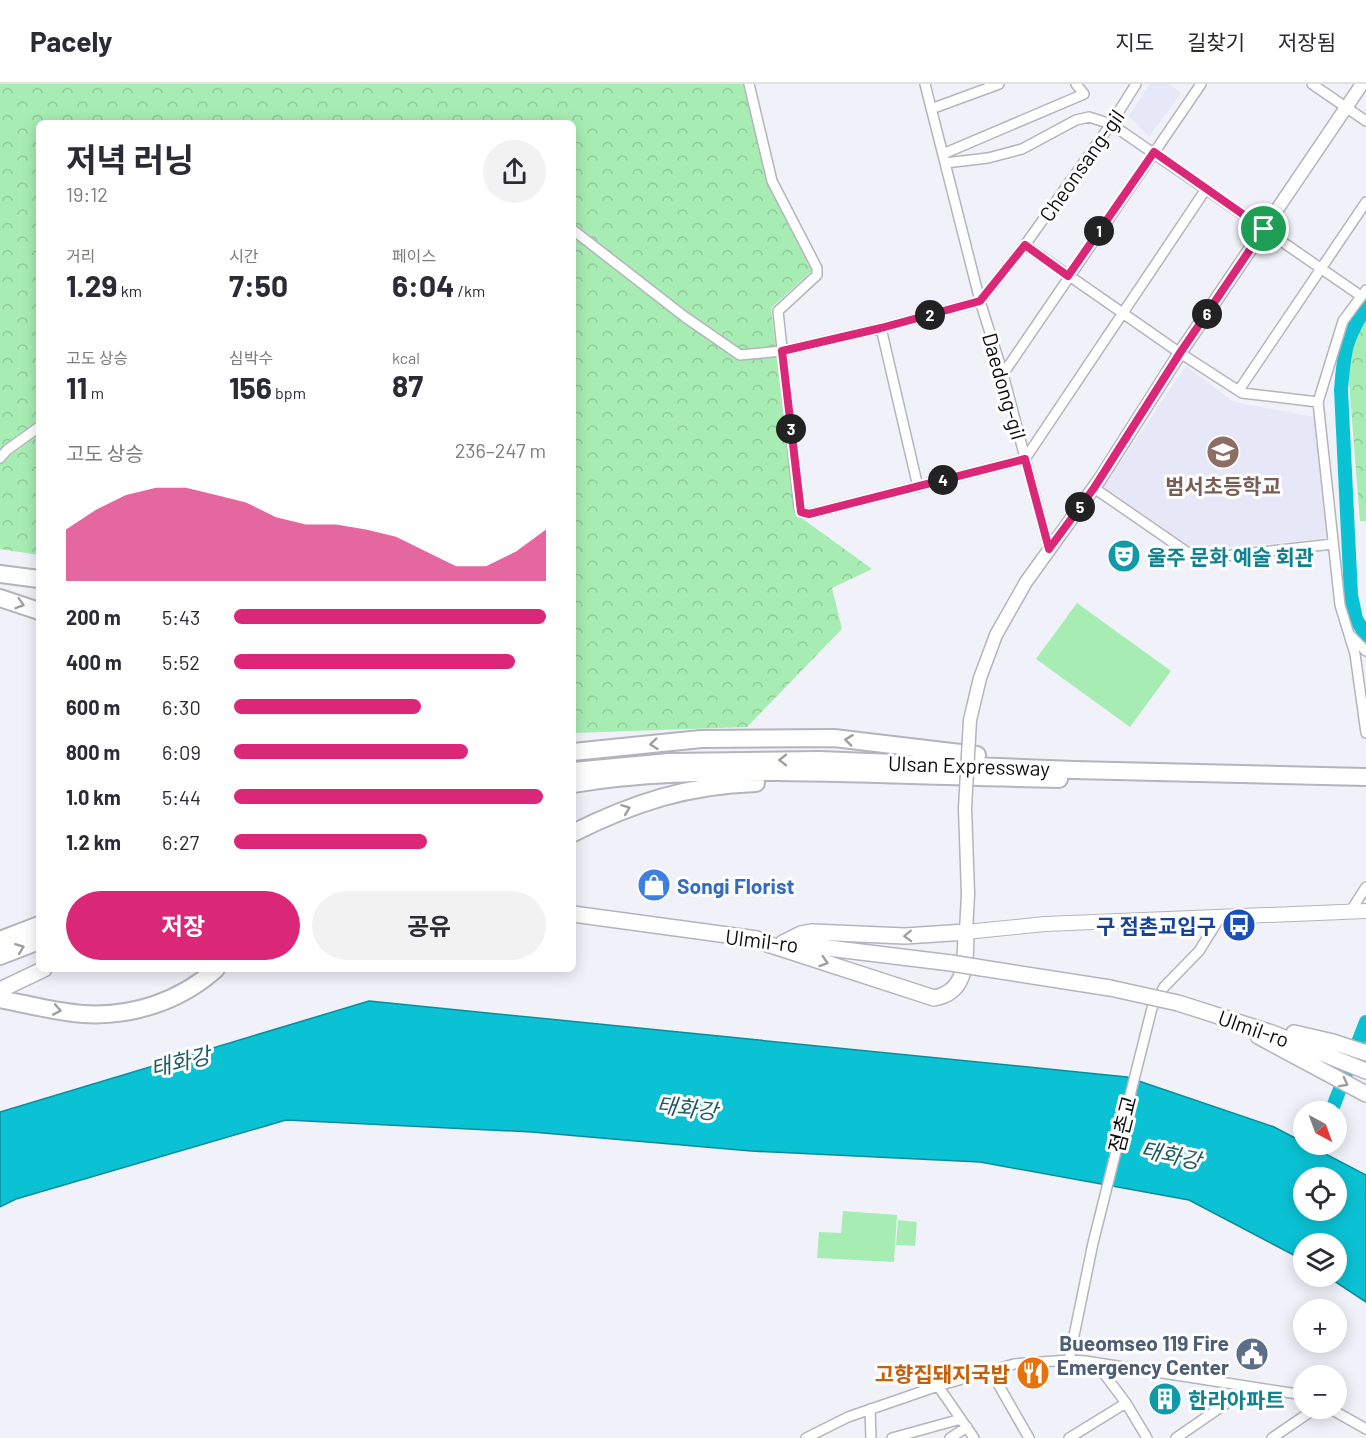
<!DOCTYPE html>
<html lang="ko">
<head>
<meta charset="utf-8">
<style>
  :root { --surface:#fff; --page:#f2f2f3; --text:#2b2b33; --muted:#7c7c81; --line:#e1e1e2; --accent:#db2777 }
  body { margin:0; font-family:Barlow,"Noto Sans KR",sans-serif; background:var(--page); color:var(--text); height:100vh; display:flex; flex-direction:column; font-size:22px; white-space:nowrap }
  * { box-sizing:border-box; margin:0 }
  p { font-size:20px; color:var(--muted) }
  .icon { flex:none; width:33px; height:33px; fill:none; stroke:currentColor; stroke-width:2; stroke-linecap:round; stroke-linejoin:round }
  .map { position:relative; flex:1; overflow:hidden }
  .side { position:absolute; left:36px; top:36px; width:540px; height:852px; display:flex; flex-direction:column; background:var(--surface); border-radius:9px; box-shadow:0 3px 15px #0003 }
  .side>* { flex:none }
  .needle { width:39px; rotate:139deg }
  .tools { position:absolute; left:1293px; top:1017px; display:grid; gap:12px }
  .tools a { display:grid; place-items:center; width:54px; height:54px; border-radius:50%; background:var(--surface); box-shadow:0 3px 15px #0003; font-size:30px }
  .pin { position:absolute; display:grid; place-items:center; width:51px; height:51px; color:#fff; margin:-26px; border:3px solid #fff; border-radius:50%; box-shadow:0 2px 6px #0007 }
  .km { position:absolute; width:30px; height:30px; margin:-15px; border-radius:50%; background:#222; color:#fff; font-size:16px; line-height:30px; text-align:center }
  .round { display:grid; place-items:center; flex:none; width:63px; height:63px; border-radius:32px; background:var(--page) }
  .overview { display:flex; align-items:center; justify-content:space-between; height:102px; padding:0 30px }
  h1 { font-size:33px; font-weight:700; line-height:45px }
  .figures { display:grid; grid-template-columns:repeat(3,1fr); gap:9px; height:102px; padding:6px 30px }
  .figures div { display:grid; align-content:center }
  .figures b { font-size:30px; font-weight:700 }
  .figures small { font-size:16px; font-weight:400 }
  .figures p { font-size:16px }
  .chart { height:168px; padding:12px 30px }
  .chart p { display:flex; justify-content:space-between }
  .chart svg { width:100%; height:108px; margin-top:6px; fill:var(--accent); opacity:.7 }
  .primary-button { display:flex; gap:12px; margin-top:auto; padding:12px 30px }
  .primary-button a { flex:1; height:69px; border-radius:36px; background:var(--accent); color:#fff; font-size:24px; font-weight:700; line-height:69px; text-align:center }
  .primary-button a+a { background:var(--page); color:var(--text) }
  ul { padding:0 30px; list-style:none; font-size:20px }
  li { display:grid; grid-template-columns:96px 72px 1fr; align-items:center; height:45px }
  li i { height:15px; border-radius:8px; background:var(--accent) }
  header { display:flex; align-items:center; gap:36px; box-sizing:border-box; height:84px; padding:0 30px; background:var(--surface); border-bottom:2px solid var(--line) }
  header strong { font-size:28px }
  nav { display:flex; gap:33px; margin-inline-start:auto; font-size:21px }
  .map>svg:first-child { display:block }
  .built { fill:#e6e7f7 }
  .forest { fill:url(#forest-crowns) }
  .green { fill:#a7edb3 }
  .water { fill:#0ac2d4; stroke:#0b8c9a; stroke-width:1.5; fill-rule:evenodd }
  .lines { fill:none; stroke-linecap:round; stroke-linejoin:round }
  .river { stroke:#0ac2d4; stroke-width:14 }
  .minor-casing { stroke:#b4b4bc; stroke-width:12 }
  .tertiary-casing { stroke:#b4b4bc; stroke-width:15 }
  .secondary-casing { stroke:#b4b4bc; stroke-width:16 }
  .primary-casing { stroke:#b4b4bc; stroke-width:18 }
  .motorway-casing { stroke:#b4b4bc; stroke-width:20 }
  .minor { stroke:#fff; stroke-width:9 }
  .tertiary { stroke:#fff; stroke-width:12 }
  .secondary { stroke:#fff; stroke-width:14 }
  .primary { stroke:#fff; stroke-width:15 }
  .motorway { stroke:#fff; stroke-width:16 }
  .tertiary-bridge-casing { stroke:#b4b4bc; stroke-width:15; stroke-linecap:butt }
  .primary-bridge-casing { stroke:#b4b4bc; stroke-width:18; stroke-linecap:butt }
  .tertiary-bridge { stroke:#fff; stroke-width:12 }
  .primary-bridge { stroke:#fff; stroke-width:15 }
  .oneway { stroke:#9f9fa0 }
  .route-casing { stroke:#fff; stroke-width:12 }
  .route { stroke:#db2777; stroke-width:8 }
  .labels { text-anchor:middle; dominant-baseline:central; stroke-width:6; stroke-linejoin:round; paint-order:stroke }
  .street-label { font-size:21px; fill:#0e0e11; stroke:#fff }
  .education-label { font-size:21px; font-weight:bold; fill:#785e54; stroke:#fff }
  .culture-label { font-size:21px; font-weight:bold; fill:#0d838f; stroke:#fff; text-anchor:start }
  .shop-label { font-size:21px; font-weight:bold; fill:#366cbe; stroke:#fff; text-anchor:start }
  .transit-label { font-size:21px; font-weight:bold; fill:#164399; stroke:#fff; text-anchor:end }
  .service-label { font-size:21px; font-weight:bold; fill:#4e5e75; stroke:#fff; text-anchor:end }
  .food-label { font-size:21px; font-weight:bold; fill:#c56008; stroke:#fff; text-anchor:end }
  .water-label { font-size:22px; font-style:italic; fill:#1e5c63; stroke:#fff }
</style>
</head>
<body>
<header>
<strong>Pacely</strong>
<nav><a>지도</a><a>길찾기</a><a>저장됨</a></nav>
</header>
<div class="map">
<svg width="1366" height="1354" viewBox="0 0 1366 1354">
  <defs>
    <pattern id="forest-crowns" width="20" height="18" patternUnits="userSpaceOnUse" patternTransform="scale(1.5)"><rect width="20" height="18" fill="#a7edb3"/><path d="M2 6a3 3 0 1 1 6 0M12 15a3 3 0 1 1 6 0" fill="none" stroke="#8fca99"/></pattern>
  </defs>
  <rect width="100%" height="100%" fill="#f1f1f9"/>
  <path class="built" d="M1150 0H1169L1181 9 1149 53 1129 32Z
    M1186 282 1234 318 1314 333 1327 454 1196 467 1104 403Z"/>
  <path class="forest" d="M0 0H743L768 101 812 187 771 224 796 430 872 485 832 504 842 545 747 643 573 649V39H39V471L0 465Z
    M1366 229V437H1360L1348 286 1359 236Z"/>
  <path class="green" d="M1077 519 1171 587 1130 643 1036 575Z
    M843 1127 897 1131 894 1178 817 1174 819 1148 841 1149Z
    M898 1136 917 1138 915 1162 896 1161Z"/>
  <path class="water" d="M369 917 1127 993 1274 1043 1366 1091V1218L1328 1193 1336 1192V1160H1304L1303 1176 1189 1116 980 1078 751 1067 532 1048 286 1036 16 1115 0 1123V1028ZM1304 1094H1336V1126H1304Z"/>
  <g class="lines">
    <path class="river" d="M1366 223C1345 255 1344 268 1341 306L1351 511 1356 535 1366 551
      M1331 1028 1366 938"/>
    <defs>
      <path id="minor" d="M749 0 772 97 817 184V191L778 227 799 424 801 428 809 430 1025 375 1206 105
        M925 0 980 217 1003 290 1049 465
        M1312 0 1366 37
        M931 25 999 0
        M943 70 1084 10 1076 0
        M945 79 988 74 1022 65 1076 36 1089 33 1111 40 1361 212
        M573 146 685 233 740 271 782 267 881 244 980 217 1025 161 1111 40 1136 0
        M1025 161 1180 269 1242 309 1318 318
        M1366 206 1343 237 1318 318 1340 521 1355 570 1366 649
        M881 244 918 403
        M1003 290 1201 0
        M1239 306 1366 118
        M0 374 7 366 39 343
        M1094 404 1197 475 1333 460
        M1350 551 1366 567
        M1350 828 1366 803
        M1069 1276 1093 1159 1152 924 1164 903 1199 867 1219 835
        M1096 1279 1126 1319 1147 1354
        M990 1286 1029 1354
        M938 1302 974 1354
        M1329 1324 1366 1345
        M870 1325 871 1354
        M806 1354 848 1333 938 1302 1014 1280 1069 1276 1085 1277 1304 1311
        M892 1354 961 1335
        M950 1354 967 1343
        M1069 1354 1126 1319
        M1176 1354 1250 1303
        M1272 1354 1316 1324"/>
      <path id="tertiary" d="M996 551 1026 498 1100 395 1180 269 1362 0
        M966 848 968 810"/>
      <path id="secondary" d="M966 848 1045 840 1366 827"/>
      <path id="primary" d="M573 830 757 855
        M749 854 934 914C968 908 965 876 966 848L905 852 812 848 801 850 783 859
        M787 859 951 879
        M982 884 1110 904
        M0 906 44 885
        M1178 919 1272 949 1366 987
        M1294 949 1333 958 1366 969
        M1258 952 1366 1010"/>
      <path id="motorway" d="M0 490 39 495
        M0 514 39 527
        M573 668 701 655 834 654 977 671
        M573 687 669 678 819 676 1074 686 1366 693
        M573 700C640 689 709 688 777 688 871 689 965 693 1059 695
        M573 749C633 719 688 701 756 699
        M0 856 39 841
        M0 872 39 857
        M0 915C27 920 55 928 83 930 131 933 179 918 216 885"/>
    </defs>
    <use href="#minor" class="minor-casing"/>
    <use href="#tertiary" class="tertiary-casing"/>
    <use href="#secondary" class="secondary-casing"/>
    <use href="#primary" class="primary-casing"/>
    <use href="#motorway" class="motorway-casing"/>
    <use href="#minor" class="minor"/>
    <use href="#tertiary" class="tertiary"/>
    <use href="#secondary" class="secondary"/>
    <use href="#primary" class="primary"/>
    <use href="#motorway" class="motorway"/>
    <defs>
      <path id="tertiary-bridge" d="M968 810 965 724 970 636 980 594 996 551"/>
      <path id="primary-bridge" d="M951 879 982 884
        M1110 904 1178 919"/>
    </defs>
    <use href="#tertiary-bridge" class="tertiary-bridge-casing"/>
    <use href="#primary-bridge" class="primary-bridge-casing"/>
    <use href="#tertiary-bridge" class="tertiary-bridge"/>
    <use href="#primary-bridge" class="primary-bridge"/>
  </g>
  <defs><path id="oneway-chevron" d="M-2-3.5L2.5 0L-2 3.5" fill="none" stroke-width="1.6" stroke-linecap="round" stroke-linejoin="round" transform="scale(1.5)"/></defs>
  <g class="oneway">
    <use href="#oneway-chevron" transform="translate(20 520) rotate(17)"/>
    <use href="#oneway-chevron" transform="translate(849 656) rotate(-173)"/>
    <use href="#oneway-chevron" transform="translate(654 660) rotate(174)"/>
    <use href="#oneway-chevron" transform="translate(783 676) rotate(-180)"/>
    <use href="#oneway-chevron" transform="translate(626 725) rotate(-21)"/>
    <use href="#oneway-chevron" transform="translate(908 852) rotate(178)"/>
    <use href="#oneway-chevron" transform="translate(20 864) rotate(-21)"/>
    <use href="#oneway-chevron" transform="translate(824 878) rotate(18)"/>
    <use href="#oneway-chevron" transform="translate(57 926) rotate(11)"/>
    <use href="#oneway-chevron" transform="translate(1344 999) rotate(28)"/>
  </g>
  <g class="lines">
    <defs>
      <path id="route" d="M1154 68 1264 145 1180 269 1094 404 1049 465 1025 375 809 430 801 428 782 267 881 244 980 217 1025 161 1068 192Z"/>
    </defs>
    <use href="#route" class="route-casing"/>
    <use href="#route" class="route"/>
  </g>
  <defs>
    <symbol id="school-disc" viewBox="-11 -11 22 22"><circle r="9.5" fill="#8d6e63" stroke="#fff"/><path d="M0-5L7-2L0 1L-7-2ZM-4 1L0 2.5L4 1V4Q0 6-4 4Z" fill="#fff"/></symbol>
    <symbol id="theatre-disc" viewBox="-11 -11 22 22"><circle r="9.5" fill="#0f9aa8" stroke="#fff"/><path d="M-5-5.5Q0-4 5-5.5V0Q5 5 0 6Q-5 5-5 0ZM-3.3-2.5H-1v1.5H-3.3ZM1-2.5H3.3v1.5H1ZM-2.8 1Q0 5.5 2.8 1Z" fill="#fff"/></symbol>
    <symbol id="shop-disc" viewBox="-11 -11 22 22"><circle r="9.5" fill="#3f7fe0" stroke="#fff"/><path d="M-5-2.5h2.3a2.7 3.5 0 0 1 5.4 0H5L5.5 6h-11ZM-1.5-2.5h3a1.5 2.3 0 0 0-3 0Z" fill="#fff"/></symbol>
    <symbol id="bus-disc" viewBox="-11 -11 22 22"><circle r="9.5" fill="#1a4fb4" stroke="#fff"/><path d="M-5-6H5V4H4V6H2V4H-2V6H-4V4H-5ZM-3.5-4V0h7V-4ZM-3.5 1.2v1.5H-2V1.2ZM2 1.2v1.5H3.5V1.2Z" fill="#fff"/></symbol>
    <symbol id="civic-disc" viewBox="-11 -11 22 22"><circle r="9.5" fill="#5c6f8a" stroke="#fff"/><path d="M-.6-6.5H3V-4.5H.6V-3L4-1V1h2V6H-6V1h2V-1L-.6-3ZM-1.2 2.5V6h2.4V2.5Z" fill="#fff"/></symbol>
    <symbol id="restaurant-disc" viewBox="-11 -11 22 22"><circle r="9.5" fill="#e8710a" stroke="#fff"/><path d="M-5-6h1v4h1v-4h1v4h1v-4h1v5L-1.5 .5V6h-2V.5L-5-1ZM5-6V6H3V1.5H1.5Q1.5-4 5-6Z" fill="#fff"/></symbol>
    <symbol id="building-disc" viewBox="-11 -11 22 22"><circle r="9.5" fill="#0f9aa8" stroke="#fff"/><path d="M-4-6H4V6H1V3H-1V6H-4ZM-2.5-4.3h1.7v1.8h-1.7ZM.8-4.3h1.7v1.8H.8ZM-2.5-1h1.7V.8h-1.7ZM.8-1h1.7V.8H.8Z" fill="#fff"/></symbol>
  </defs>
  <g fill-rule="evenodd">
    <use href="#school-disc" x="1204" y="349" width="38" height="38"/>
    <use href="#theatre-disc" x="1105" y="453" width="38" height="38"/>
    <use href="#shop-disc" x="635" y="782" width="38" height="38"/>
    <use href="#bus-disc" x="1220" y="822" width="38" height="38"/>
    <use href="#civic-disc" x="1233" y="1251" width="38" height="38"/>
    <use href="#restaurant-disc" x="1014" y="1270" width="38" height="38"/>
    <use href="#building-disc" x="1146" y="1296" width="38" height="38"/>
  </g>
  <g class="labels">
    <g class="street-label">
      <text transform="translate(1081 81) rotate(-55)">Cheonsang-gil</text>
      <text transform="translate(1005 302) rotate(74)">Daedong-gil</text>
      <text transform="translate(969 681) rotate(2)">Ulsan Expressway</text>
      <text transform="translate(762 856) rotate(7)">Ulmil-ro</text>
      <text transform="translate(1254 944) rotate(19)">Ulmil-ro</text>
      <text transform="translate(1122 1040) rotate(-76)">점촌교</text>
    </g>
    <g class="education-label">
      <text x="1223" y="401">범서초등학교</text>
    </g>
    <g class="culture-label">
      <text x="1147" y="472">울주 문화 예술 회관</text>
      <text x="1188" y="1315">한라아파트</text>
    </g>
    <g class="shop-label">
      <text x="677" y="801">Songi Florist</text>
    </g>
    <g class="transit-label">
      <text x="1216" y="841">구 점촌교입구</text>
    </g>
    <g class="service-label">
      <text x="1229" y="1258">Bueomseo 119 Fire<tspan x="1229" dy="24">Emergency Center</tspan></text>
    </g>
    <g class="food-label">
      <text x="1010" y="1289">고향집돼지국밥</text>
    </g>
    <g class="water-label">
      <text transform="translate(180 977) rotate(-14)">태화강</text>
      <text transform="translate(687 1023) rotate(7)">태화강</text>
      <text transform="translate(1171 1070) rotate(12)">태화강</text>
    </g>
  </g>
</svg>
<div class="tools">
<a><svg class="needle" viewBox="-14 -14 28 28"><path d="M0-13l5 13h-10z" fill="#e53935"/><path d="M0 13l5-13h-10z" fill="#7c7c81"/></svg></a>
<a><svg class="icon" aria-label="locate" viewBox="0 0 24 24"><circle cx="12" cy="12" r="6"/><path d="M12 2v4M12 18v4M2 12h4M18 12h4"/></svg></a>
<a><svg class="icon" aria-label="layers" viewBox="0 0 24 24"><path d="M12 4l9 5-9 5-9-5zM3 14l9 5 9-5"/></svg></a>
<a>+</a>
<a>−</a>
</div>
<div class="pin" style="left:1264px;top:145px;background:#1e9e55"><svg class="icon" aria-label="arrive" viewBox="0 0 24 24"><path d="M6 21V4h12l-3 4 3 4H6"/></svg></div>
<b class="km" style="left:1099px;top:147px">1</b>
<b class="km" style="left:930px;top:231px">2</b>
<b class="km" style="left:791px;top:345px">3</b>
<b class="km" style="left:943px;top:396px">4</b>
<b class="km" style="left:1080px;top:423px">5</b>
<b class="km" style="left:1207px;top:230px">6</b>
<section class="side">
<div class="overview"><div><h1>저녁 러닝</h1><p>19:12</p></div><a class="round"><svg class="icon" aria-label="share" viewBox="0 0 24 24"><path d="M12 15V3M7 8l5-5 5 5M5 13v7h14v-7"/></svg></a></div>
<div class="figures">
<div><p>거리</p><b>1.29<small> km</small></b></div>
<div><p>시간</p><b>7:50</b></div>
<div><p>페이스</p><b>6:04<small> /km</small></b></div>
</div>
<div class="figures">
<div><p>고도 상승</p><b>11<small> m</small></b></div>
<div><p>심박수</p><b>156<small> bpm</small></b></div>
<div><p>kcal</p><b>87</b></div>
</div>
<div class="chart"><p><span>고도 상승</span>236–247 m</p>
<svg viewBox="0 0 160 44" preserveAspectRatio="none"><path d="M0 44V23L10 15L20 9L30 6L40 6L50 9L60 12L70 18L80 21L90 21L100 23L110 26L120 32L130 38L140 38L150 32L160 23V44z"/></svg>
</div>
<ul>
<li><b>200 m</b>5:43<i style="width:100%"></i></li>
<li><b>400 m</b>5:52<i style="width:90%"></i></li>
<li><b>600 m</b>6:30<i style="width:60%"></i></li>
<li><b>800 m</b>6:09<i style="width:75%"></i></li>
<li><b>1.0 km</b>5:44<i style="width:99%"></i></li>
<li><b>1.2 km</b>6:27<i style="width:62%"></i></li>
</ul>
<div class="primary-button"><a>저장</a><a>공유</a></div>
</section>
</div>
</body>
</html>
